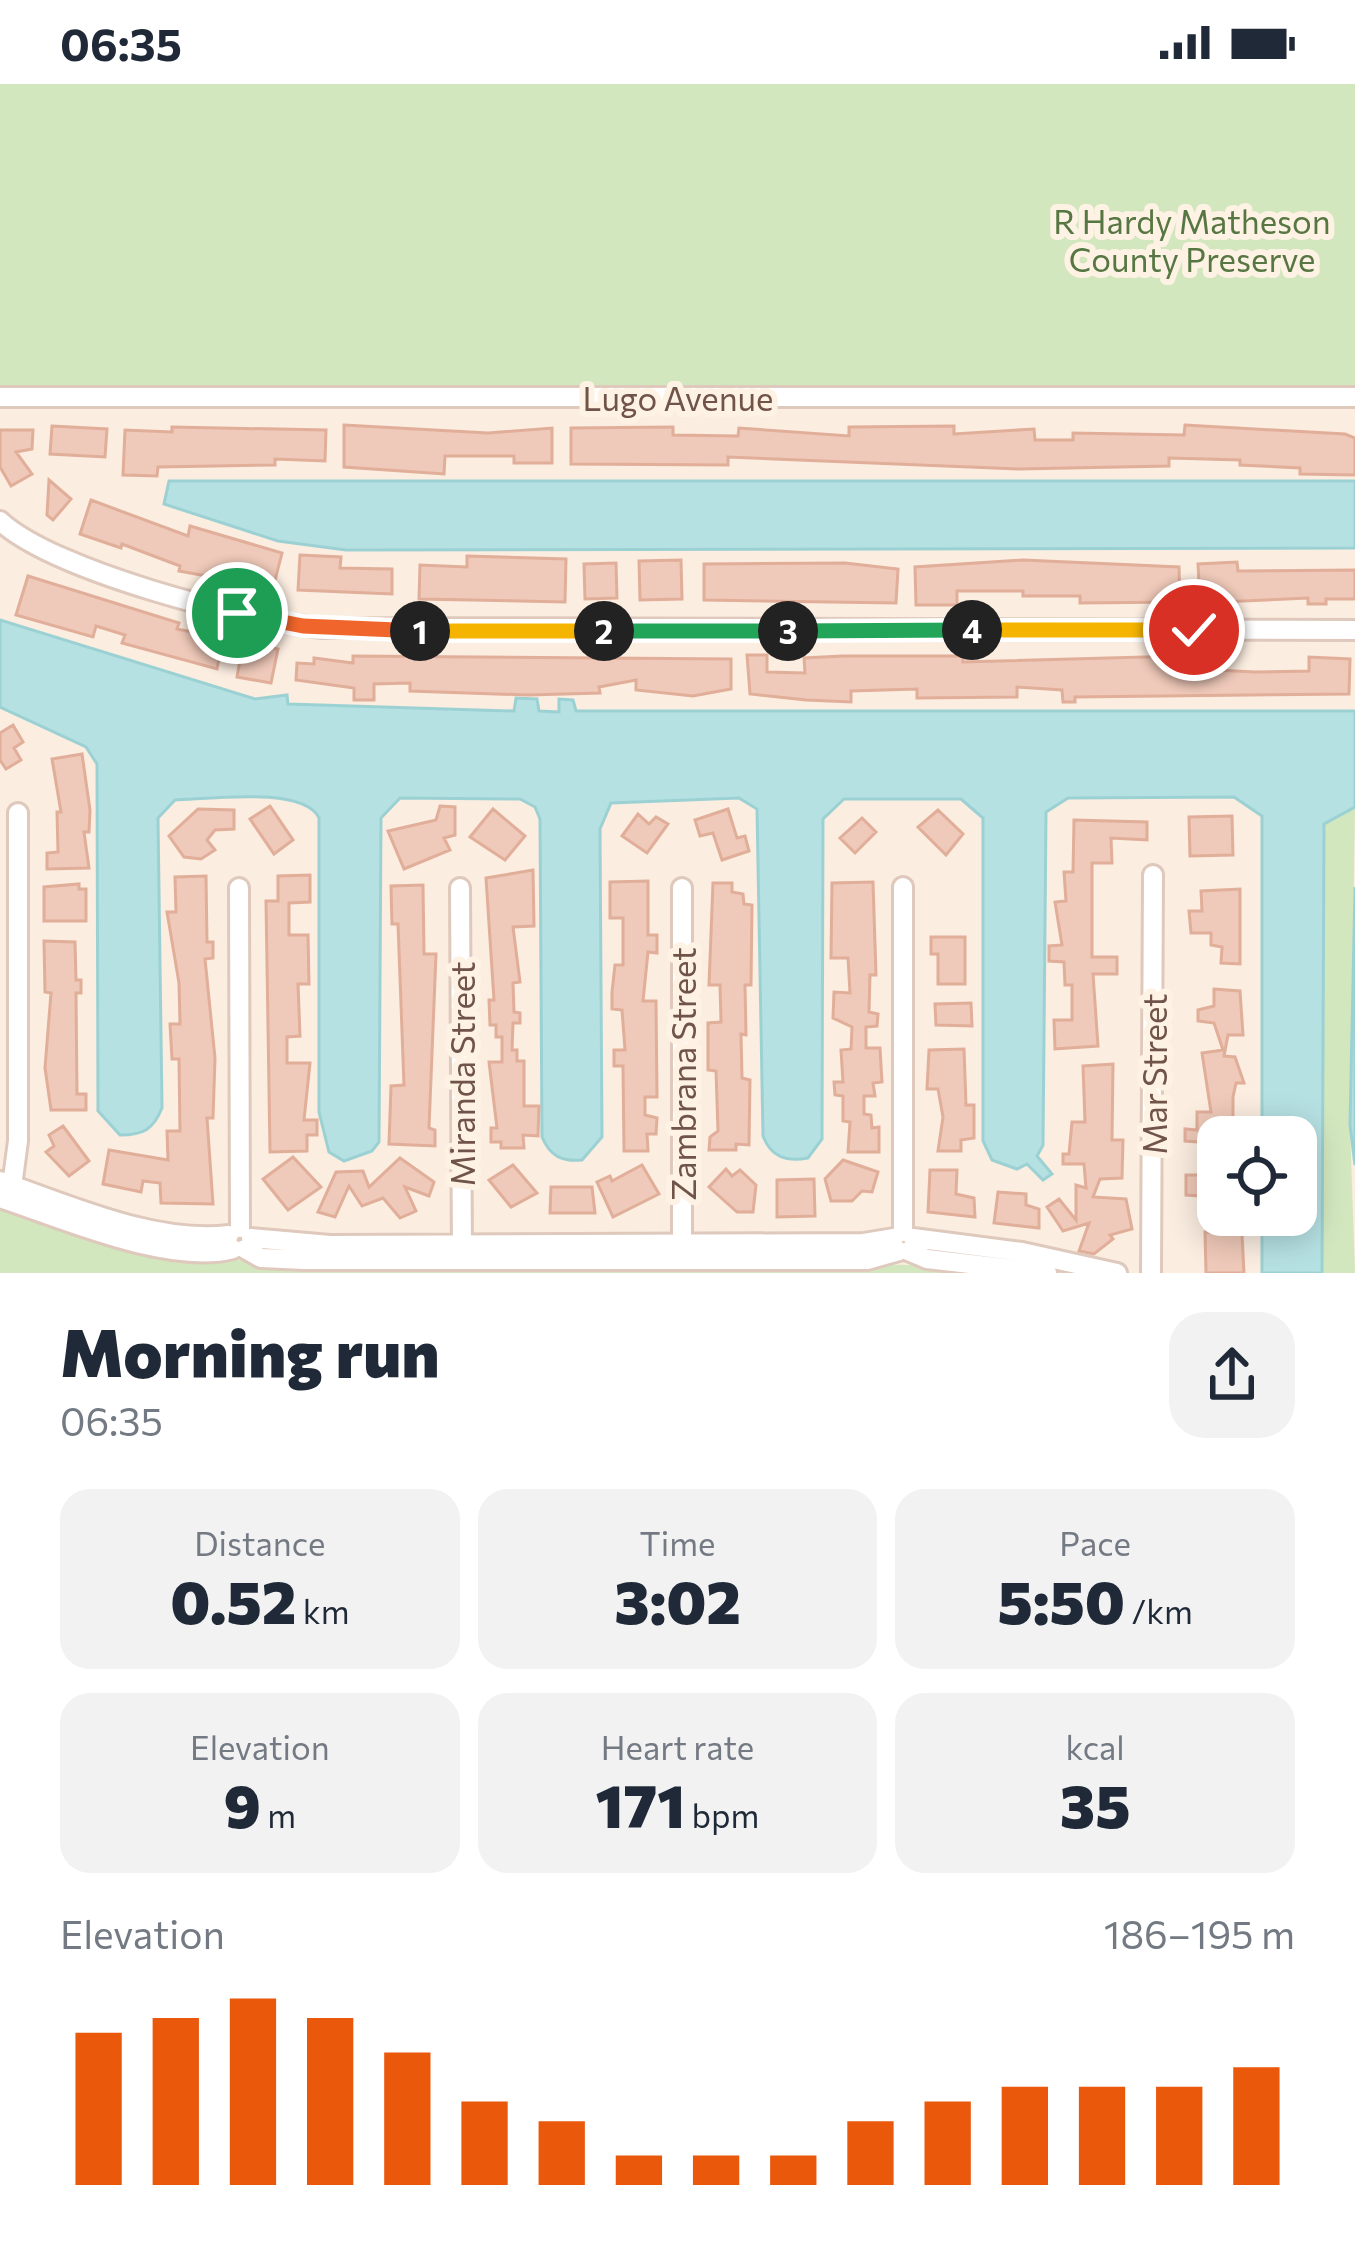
<!DOCTYPE html>
<html lang="en">
<head>
<meta charset="utf-8">
<style>
  :root { --surface:#fff; --page:#f2f2f3; --text:#1f2937; --muted:#747a83; --accent:#ea580c }
  body { margin:0; font-family:Commissioner,sans-serif; background:var(--page); color:var(--text); height:100vh; display:flex; flex-direction:column; font-size:45px; white-space:nowrap }
  * { box-sizing:border-box; margin:0 }
  p { font-size:39px; color:var(--muted) }
  .icon { flex:none; width:66px; height:66px; fill:none; stroke:currentColor; stroke-width:2; stroke-linecap:round; stroke-linejoin:round }
  .map { position:relative; height:1189px; overflow:hidden }
  .sheet { display:flex; flex-direction:column; background:var(--surface); flex:1 }
  .sheet>* { flex:none }
  .tools { position:absolute; left:1197px; top:1032px; display:grid; gap:24px }
  .tools a { display:grid; place-items:center; width:120px; height:120px; border-radius:24px; background:var(--surface); box-shadow:0 6px 30px #0003; font-size:60px }
  .pin { position:absolute; display:grid; place-items:center; width:102px; height:102px; color:#fff; margin:-51px; border:6px solid #fff; border-radius:50%; box-shadow:0 3px 12px #0007 }
  .km { position:absolute; width:60px; height:60px; margin:-30px; border-radius:50%; background:#222; color:#fff; font-size:33px; line-height:60px; text-align:center }
  .round { display:grid; place-items:center; flex:none; width:126px; height:126px; border-radius:36px; background:var(--page) }
  .overview { display:flex; align-items:center; justify-content:space-between; height:204px; padding:0 60px }
  h1 { font-size:66px; font-weight:800; line-height:90px }
  .stats { display:grid; grid-template-columns:repeat(3,1fr); gap:18px; height:204px; padding:12px 60px }
  .stats div { display:grid; align-content:center; border-radius:30px; background:var(--page); text-align:center }
  .stats b { font-size:60px; font-weight:800 }
  .stats small { font-size:33px; font-weight:400 }
  .stats p { font-size:33px }
  .chart { height:336px; padding:24px 60px }
  .chart p { display:flex; justify-content:space-between }
  .chart svg { width:100%; height:216px; margin-top:12px; stroke:var(--accent); stroke-width:6 }
  .status { display:flex; justify-content:space-between; align-items:center; height:84px; padding:0 60px; background:var(--surface); direction:ltr }
  .status svg { height:33px; fill:currentColor }
  .map>svg:first-child { display:block }
  .green { fill:#d3e7bf }
  .water { fill:#b6e1e3; stroke:#9cd1d4; stroke-width:3 }
  .building { fill:#efc9b9; stroke:#e1ae9a; stroke-width:3 }
  .lines { fill:none; stroke-linecap:round; stroke-linejoin:round }
  .minor-casing { stroke:#dec9bc; stroke-width:24 }
  .minor { stroke:#fff; stroke-width:18 }
  .split-1-casing { stroke:#fff; stroke-width:24 }
  .split-2-casing { stroke:#fff; stroke-width:24 }
  .split-3-casing { stroke:#fff; stroke-width:24 }
  .split-4-casing { stroke:#fff; stroke-width:24 }
  .split-5-casing { stroke:#fff; stroke-width:24 }
  .split-1 { stroke:#f0652b; stroke-width:15 }
  .split-2 { stroke:#f5b400; stroke-width:15 }
  .split-3 { stroke:#22a559; stroke-width:15 }
  .split-4 { stroke:#22a559; stroke-width:15 }
  .split-5 { stroke:#f5b400; stroke-width:15 }
  .labels { text-anchor:middle; dominant-baseline:central; stroke-width:12; stroke-linejoin:round; paint-order:stroke }
  .park-label { font-size:33px; fill:#567642; stroke:#fef2e5 }
  .street-label { font-size:33px; fill:#705349; stroke:#fef2e5 }
</style>
</head>
<body>
<div class="status"><b>06:35</b><svg viewBox="0 0 49 12"><path d="M0 12V9h3v3zM5 12V6h3v6zM10 12V3h3v9zM15 12V0h3v12zM26 1h20v11H26zM47 4h2v5h-2z"/></svg></div>
<div class="map">
<svg width="1355" height="1189" viewBox="0 0 1355 1189">
  <rect width="100%" height="100%" fill="#fbede0"/>
  <path class="green" d="M0 0H1355V313L0 302Z
    M1355 723 1350 1041 1355 1189H1322L1324 739Z
    M0 1122 146 1166 247 1177 930 1181 977 1189H0Z"/>
  <path class="water" d="M169 397H1355V464L346 466 278 457 164 420Z
    M0 536 255 615 287 611 288 620 514 627 516 614 537 615 539 627 559 628V615L573 616 576 627H1355V723L1324 740 1322 1189H1262V1131H1296V1053H1262V732L1234 713 1068 714 1046 728 1043 1061 1037 1072 1052 1090 1043 1096 1027 1080 1017 1085 992 1076 983 1057V734L961 715H844L823 735 822 1055 808 1074C786 1078 771 1073 763 1052L757 725 739 714 611 719 600 745 602 1053 582 1076C562 1078 550 1072 542 1053L540 735 535 723 520 715 400 714 381 734 379 1058 372 1067 344 1077 329 1068 319 1028V734C304 702 209 715 175 716L158 734 162 1024C153 1046 143 1051 120 1051L98 1027 97 680 86 663 0 623Z
    M1355 803V1081L1350 1041Z"/>
  <path class="building" d="M344 341 488 349 552 344V379H514V372H445L444 390 344 383Z
    M1185 341 1345 350 1355 354V391L1300 390V384L1240 381V376L1169 374V382L1019 385 728 373V381L571 380V344L673 343V351L738 352 739 344 849 352V343L954 342V350L1034 345 1035 356H1073V349L1184 351Z
    M52 342 107 345 105 373 50 370Z
    M172 343 326 346 325 377 275 375V381L158 383 157 392 123 391 125 346 172 348Z
    M0 346H33L32 365 16 368 32 390 11 402 0 383Z
    M49 396 71 415 53 436 47 431Z
    M91 416 188 452 190 442 282 469 273 504 179 487 180 482 122 460 121 464 80 450Z
    M300 471 341 473 340 484 392 485V510L298 506Z
    M467 472 566 475 565 518 419 515 420 481 467 483Z
    M681 476 682 515 640 516 639 477Z
    M1023 476 1179 483 1180 518 1080 519V512H1023V507H957V521H916L915 483Z
    M1237 478 1238 487 1355 486V515H1326V520H1308V514L1200 519 1198 480Z
    M616 479 617 514 585 515 584 480Z
    M845 479 898 485 896 519 704 516V480Z
    M28 492 179 539 177 545 223 554 217 585 122 559 125 551 96 542 93 553 16 531Z
    M243 559 278 565 271 599 237 593Z
    M747 571H767V588L805 589 804 574 843 572H963V578L1217 571V586L1255 588 1309 587V573L1350 575 1349 610 1075 613V618H1063L1062 606 1017 603V613L917 614V605L851 607V618L806 616 750 610Z
    M353 572 731 575V605L693 612 636 606V596L599 603 600 609 528 611 410 607V599L374 600V616H354V604L296 596 297 579 314 580V574L353 579Z
    M13 641 23 658 14 664 21 676 6 685 0 676V649Z
    M82 670 90 726 89 748H84L89 784 47 785V769L58 768 57 728H61L52 675Z
    M270 722 293 756 274 770 250 735Z
    M440 722 455 723V751L444 754 450 766 404 785 388 747 436 736Z
    M198 725 234 726V745L215 746 207 756 215 766 201 775 184 773 169 752Z
    M493 725 525 752 505 776 470 753Z
    M728 725 737 754 745 752 749 767 722 776 713 749 700 752 695 736Z
    M938 726 963 750 946 771 918 743Z
    M638 730 649 740 656 733 668 740 647 769 622 752Z
    M1232 732 1233 771 1190 772 1189 733Z
    M862 734 876 748 855 769 840 754Z
    M1074 736 1147 738V756L1111 754 1112 779H1092V873H1117V890H1093L1098 962 1055 965 1054 936H1072V901H1065L1064 878 1049 877V862L1062 861 1055 818 1066 817 1064 788H1073Z
    M533 786 534 842 513 843 520 898 513 899 514 928 520 929V939H513L512 966H517V977H524V1022H539L538 1052 523 1051 524 1064H501V1058H491V1044H497L489 978H502V953H496V941H490L489 916H494L486 794Z
    M310 791V818L289 819V851H308L309 900H298L300 952 287 953V979H310L304 1036H317V1051H307V1067L270 1068 266 817H278V792Z
    M206 792 207 858H213V874L205 875 215 974 213 1034H207L213 1120 161 1119 160 1099 143 1097 141 1108 103 1100 109 1066 168 1076 167 1047H180L179 975H172L170 940H180L179 899 167 828H176L175 793Z
    M648 797V851H657V869L648 868 643 917H656L657 1013H645V1031L657 1034 656 1050H647L648 1067H624L623 982H614V966H625L622 926 612 925V908L615 881H623V834H610V798Z
    M873 798 876 891H870L869 928 878 930 877 942 866 943V964H880L882 998 873 999 875 1012H864V1030L871 1031 872 1044 879 1043V1068H848L850 1038 843 1037V1012L835 1011 834 998H843L841 966 851 965 852 943 833 934 834 908 850 909 848 874H831L832 799Z
    M713 799H732V808L743 810 744 820 752 821 751 901H745L746 951 741 950 742 994 750 996 749 1061 736 1060V1066H709L710 1053 718 1047 716 987 708 986V939L721 938 720 901H709Z
    M79 800V805H86V837H44V803Z
    M423 801 424 870H436L429 1044 435 1046V1062L389 1060 391 1002 404 1001 398 840H392L391 802Z
    M1240 805V880L1221 879 1222 863 1211 861V849H1191L1189 827H1202L1201 807Z
    M931 853H965V900H938V870H931Z
    M44 857 75 858 76 896H81V909H76L77 1010H86V1026H51L45 984 51 909 45 908Z
    M1214 905 1240 907 1243 951H1228L1224 972 1235 973 1244 999H1236L1233 1013V1053H1218V1077H1206L1210 1105H1218V1124L1201 1123V1112L1186 1111V1091H1199V1058L1185 1057V1045L1197 1046V1028H1211L1202 969 1223 966 1214 939 1198 937V926L1214 922Z
    M971 919 972 942 936 941 935 920Z
    M964 965 966 1021H974V1054L961 1056V1067H938L943 1033 938 1005H927L929 966Z
    M1113 980 1112 1056H1123L1122 1094 1100 1095 1093 1113 1126 1115 1132 1145 1110 1151 1113 1155 1094 1170 1079 1167 1089 1139 1063 1147 1047 1123 1059 1115 1076 1136V1101L1086 1104 1084 1080H1063V1070H1069L1072 1038H1085L1083 982Z
    M63 1042 89 1077 69 1092 46 1068 54 1062 49 1051Z
    M293 1073 321 1103 288 1126 263 1095Z
    M400 1074 434 1098 429 1112 405 1103 416 1127 400 1134 383 1114 362 1122 349 1102 335 1133 318 1128 336 1088 363 1087 369 1103Z
    M843 1076 878 1088 872 1108 862 1107 852 1117H831L825 1095Z
    M513 1081 537 1109 511 1123 489 1096Z
    M642 1081 659 1110 613 1133 597 1098 610 1092 612 1097Z
    M726 1085 732 1092 740 1086 756 1101 753 1128H737L709 1103Z
    M930 1086H957L956 1110 974 1114 975 1133 928 1128Z
    M814 1095 815 1132 777 1133V1096Z
    M551 1103H592L595 1129H550Z
    M998 1108 1026 1110V1121L1039 1125V1144L994 1139Z
    M1220 1131H1241L1244 1189H1206L1205 1148 1220 1149Z"/>
  <g class="lines">
    <defs>
      <path id="minor" d="M0 313H1355
        M0 437C54 487 246 537 322 544L1355 546
        M903 803V1148
        M239 804 240 1144
        M460 804 462 1171
        M682 804V1171
        M0 1097C69 1121 155 1160 229 1151
        M0 1114C61 1134 170 1182 233 1165
        M10 1117 18 1057V729
        M251 1154 330 1161 864 1159 894 1154
        M913 1154 1022 1168 1117 1189
        M245 1165 261 1174 305 1176H867L899 1167
        M908 1167 927 1175 1047 1189
        M1151 1189 1153 791"/>
    </defs>
    <use href="#minor" class="minor-casing"/>
    <use href="#minor" class="minor"/>
  </g>
  <g class="lines">
    <defs>
      <path id="split-1" d="M237 529 303 542 420 547"/>
      <path id="split-2" d="M420 547H604"/>
      <path id="split-3" d="M604 547H788"/>
      <path id="split-4" d="M788 547 972 546"/>
      <path id="split-5" d="M972 546H1194"/>
    </defs>
    <use href="#split-1" class="split-1-casing"/>
    <use href="#split-2" class="split-2-casing"/>
    <use href="#split-3" class="split-3-casing"/>
    <use href="#split-4" class="split-4-casing"/>
    <use href="#split-5" class="split-5-casing"/>
    <use href="#split-1" class="split-1"/>
    <use href="#split-2" class="split-2"/>
    <use href="#split-3" class="split-3"/>
    <use href="#split-4" class="split-4"/>
    <use href="#split-5" class="split-5"/>
  </g>
  <g class="labels">
    <g class="park-label">
      <text x="1192" y="136">R Hardy Matheson<tspan x="1192" dy="38">County Preserve</tspan></text>
    </g>
    <g class="street-label">
      <text x="678" y="313">Lugo Avenue</text>
      <text transform="translate(461 990) rotate(-90)">Miranda Street</text>
      <text transform="translate(682 990) rotate(-90)">Zambrana Street</text>
      <text transform="translate(1153 990) rotate(-90)">Mar Street</text>
    </g>
  </g>
</svg>
<div class="tools">
<a><svg class="icon" aria-label="locate" viewBox="0 0 24 24"><circle cx="12" cy="12" r="6"/><path d="M12 2v4M12 18v4M2 12h4M18 12h4"/></svg></a>
</div>
<div class="pin" style="left:237px;top:529px;background:#1e9e55"><svg class="icon" aria-label="arrive" viewBox="0 0 24 24"><path d="M6 21V4h12l-3 4 3 4H6"/></svg></div>
<div class="pin" style="left:1194px;top:546px;background:#d93025"><svg class="icon" aria-label="check" viewBox="0 0 24 24"><path d="M5 12l5 5 9-10"/></svg></div>
<b class="km" style="left:420px;top:547px">1</b>
<b class="km" style="left:604px;top:547px">2</b>
<b class="km" style="left:788px;top:547px">3</b>
<b class="km" style="left:972px;top:546px">4</b>
</div>
<section class="sheet">
<div class="overview"><div><h1>Morning run</h1><p>06:35</p></div><a class="round"><svg class="icon" aria-label="share" viewBox="0 0 24 24"><path d="M12 15V3M7 8l5-5 5 5M5 13v7h14v-7"/></svg></a></div>
<div class="stats">
<div><p>Distance</p><b>0.52<small> km</small></b></div>
<div><p>Time</p><b>3:02</b></div>
<div><p>Pace</p><b>5:50<small> /km</small></b></div>
</div>
<div class="stats">
<div><p>Elevation</p><b>9<small> m</small></b></div>
<div><p>Heart rate</p><b>171<small> bpm</small></b></div>
<div><p>kcal</p><b>35</b></div>
</div>
<div class="chart"><p><span>Elevation</span>186–195 m</p>
<svg viewBox="0 0 160 44" preserveAspectRatio="none"><path d="M5 44V13M15 44V10M25 44V6M35 44V10M45 44V17M55 44V27M65 44V31M75 44V38M85 44V38M95 44V38M105 44V31M115 44V27M125 44V24M135 44V24M145 44V24M155 44V20"/></svg>
</div>
</section>
</body>
</html>
